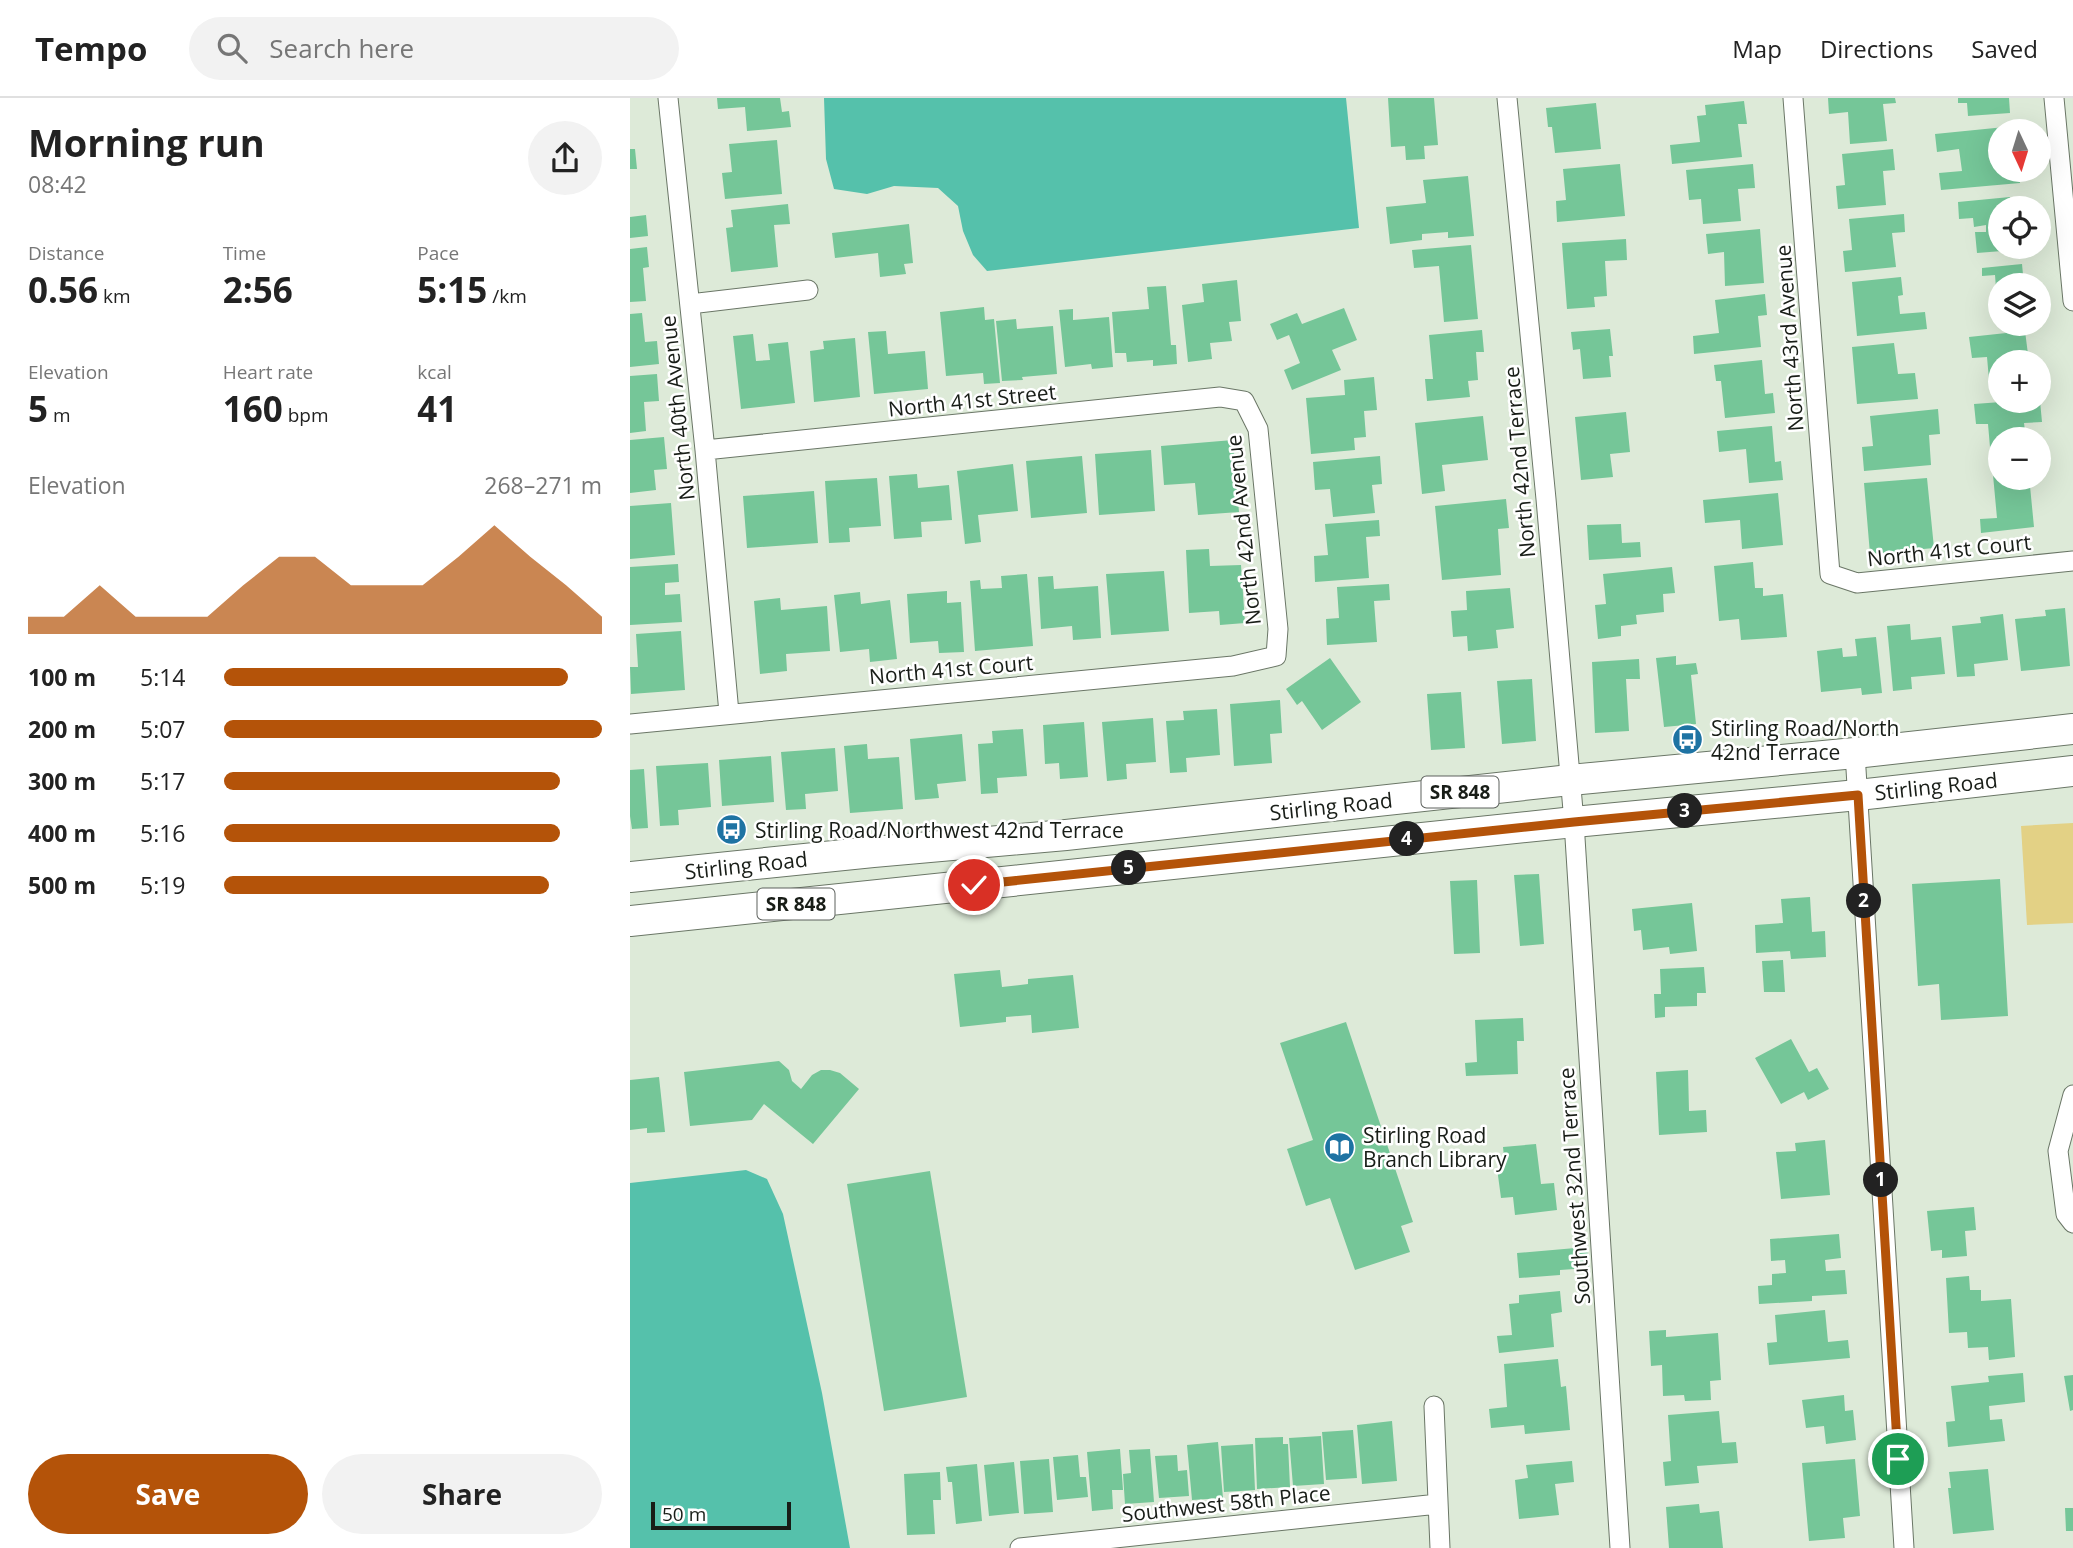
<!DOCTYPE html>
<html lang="en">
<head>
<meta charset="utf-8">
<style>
  :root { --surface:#fff; --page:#f2f2f2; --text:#222; --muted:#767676; --line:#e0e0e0; --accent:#b45309 }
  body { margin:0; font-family:"Open Sans",sans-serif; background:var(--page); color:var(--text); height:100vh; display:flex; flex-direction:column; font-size:26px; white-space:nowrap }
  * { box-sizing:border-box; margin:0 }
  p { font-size:23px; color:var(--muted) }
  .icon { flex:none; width:38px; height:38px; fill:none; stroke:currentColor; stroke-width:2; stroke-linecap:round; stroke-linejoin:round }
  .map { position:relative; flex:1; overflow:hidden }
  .drawer { display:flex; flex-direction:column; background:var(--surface); width:630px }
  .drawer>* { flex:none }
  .needle { width:46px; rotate:176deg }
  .buttons { position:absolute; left:1358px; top:21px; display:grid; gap:14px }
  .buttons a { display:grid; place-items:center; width:63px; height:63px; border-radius:50%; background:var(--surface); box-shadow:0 7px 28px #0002; font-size:35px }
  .scale { position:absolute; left:21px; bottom:18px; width:140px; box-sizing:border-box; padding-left:7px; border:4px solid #181d17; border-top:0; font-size:19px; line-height:24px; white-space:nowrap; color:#181d17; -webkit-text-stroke:5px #fff; paint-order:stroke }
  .pin { position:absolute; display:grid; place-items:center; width:60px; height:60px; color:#fff; margin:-30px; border:4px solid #fff; border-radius:50%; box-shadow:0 2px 7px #0007 }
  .km { position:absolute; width:35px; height:35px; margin:-18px; border-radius:50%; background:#222; color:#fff; font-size:19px; line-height:35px; text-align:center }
  .round { display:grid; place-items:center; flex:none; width:74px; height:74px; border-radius:37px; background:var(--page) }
  .overview { display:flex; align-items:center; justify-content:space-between; height:119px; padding:0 28px }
  h1 { font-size:38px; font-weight:700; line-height:52px }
  .figures { display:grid; grid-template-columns:repeat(3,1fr); gap:10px; height:119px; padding:7px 28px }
  .figures div { display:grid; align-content:center }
  .figures b { font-size:35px; font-weight:700 }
  .figures small { font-size:19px; font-weight:400 }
  .figures p { font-size:19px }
  .chart { height:196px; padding:14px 28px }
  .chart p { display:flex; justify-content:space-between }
  .chart svg { width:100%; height:126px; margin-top:7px; fill:var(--accent); opacity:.7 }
  .primary-button { display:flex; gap:14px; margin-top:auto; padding:14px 28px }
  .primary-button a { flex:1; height:80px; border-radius:42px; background:var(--accent); color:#fff; font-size:28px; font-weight:700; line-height:80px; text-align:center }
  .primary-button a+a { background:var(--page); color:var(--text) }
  ul { padding:0 28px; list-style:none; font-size:23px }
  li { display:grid; grid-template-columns:112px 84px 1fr; align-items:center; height:52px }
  li i { height:18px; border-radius:9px; background:var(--accent) }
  header { display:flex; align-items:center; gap:42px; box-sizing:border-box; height:98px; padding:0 35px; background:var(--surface); border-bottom:2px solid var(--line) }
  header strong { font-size:33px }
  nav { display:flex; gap:38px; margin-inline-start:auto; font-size:24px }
  .search { width:490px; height:63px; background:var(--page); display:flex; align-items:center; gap:18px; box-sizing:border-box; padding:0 24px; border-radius:38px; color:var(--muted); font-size:26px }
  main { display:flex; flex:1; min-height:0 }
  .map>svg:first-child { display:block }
  .green { fill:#e3d185 }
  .water { fill:#55c1ab }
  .building { fill:#75c698 }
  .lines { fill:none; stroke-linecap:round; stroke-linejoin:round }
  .minor-casing { stroke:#6a7666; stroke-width:21 }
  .primary-casing { stroke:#6a7666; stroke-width:32 }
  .minor { stroke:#fff; stroke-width:19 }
  .primary { stroke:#fff; stroke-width:30 }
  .route-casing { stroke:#fff; stroke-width:14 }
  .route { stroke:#b45309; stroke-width:9 }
  .labels { text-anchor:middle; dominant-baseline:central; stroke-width:5; stroke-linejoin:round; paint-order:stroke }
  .shield { fill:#fff; stroke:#5d615d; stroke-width:2 }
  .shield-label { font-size:19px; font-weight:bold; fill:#181d17 }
  .street-label { font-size:21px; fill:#181d17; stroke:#fff }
  .poi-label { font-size:21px; fill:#181d17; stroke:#fff; text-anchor:start }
</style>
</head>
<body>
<header>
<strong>Tempo</strong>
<div class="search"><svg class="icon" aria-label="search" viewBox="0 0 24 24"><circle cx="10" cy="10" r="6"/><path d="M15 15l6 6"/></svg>Search here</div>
<nav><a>Map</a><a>Directions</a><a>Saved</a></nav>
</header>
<main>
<section class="drawer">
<div class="overview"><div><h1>Morning run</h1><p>08:42</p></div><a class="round"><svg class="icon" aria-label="share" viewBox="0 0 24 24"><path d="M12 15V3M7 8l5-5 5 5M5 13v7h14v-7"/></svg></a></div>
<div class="figures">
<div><p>Distance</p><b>0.56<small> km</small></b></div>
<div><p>Time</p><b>2:56</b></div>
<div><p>Pace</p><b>5:15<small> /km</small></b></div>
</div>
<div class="figures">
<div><p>Elevation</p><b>5<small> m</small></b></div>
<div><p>Heart rate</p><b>160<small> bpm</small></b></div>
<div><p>kcal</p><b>41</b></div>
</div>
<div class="chart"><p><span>Elevation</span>268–271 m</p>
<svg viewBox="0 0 160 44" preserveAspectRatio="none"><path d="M0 44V38L10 38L20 27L30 38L40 38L50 38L60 27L70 17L80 17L90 27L100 27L110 27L120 17L130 6L140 17L150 27L160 38V44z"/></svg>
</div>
<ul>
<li><b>100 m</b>5:14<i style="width:91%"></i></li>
<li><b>200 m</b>5:07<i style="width:100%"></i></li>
<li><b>300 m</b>5:17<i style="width:89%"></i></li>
<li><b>400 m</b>5:16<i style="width:89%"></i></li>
<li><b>500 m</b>5:19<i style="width:86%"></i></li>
</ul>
<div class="primary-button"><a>Save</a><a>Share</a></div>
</section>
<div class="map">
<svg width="1443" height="1450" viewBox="0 0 1443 1450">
  <rect width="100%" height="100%" fill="#ddead8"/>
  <path class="green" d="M1443 725V825L1397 827 1391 728Z"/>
  <path class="water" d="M194 0H716L729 130 357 173 343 157 333 133 328 108 308 90 264 88 237 96 204 91 196 61Z
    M116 1072 137 1081 153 1116 192 1295 220 1450H0V1085Z"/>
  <path class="building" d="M87 0H150L152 14 159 13 161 29 117 33 115 9 88 11Z
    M758 0H804L808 47 794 48 795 61 776 62 775 48 761 49Z
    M1198 0H1265L1266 5 1253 6 1257 43 1220 46 1218 14 1199 16Z
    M1328 0H1379L1380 15 1338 18 1337 5H1328Z
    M1114 3 1117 26H1108L1112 59 1042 66 1040 47 1070 44 1067 18 1076 17 1075 7Z
    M966 5 971 51 925 55 922 29H918L916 10Z
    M1375 29 1376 33H1370V72H1389L1390 85 1311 92 1309 75 1332 73 1329 51 1307 54 1305 36Z
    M147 42 152 96 95 101 92 75 102 74 99 46Z
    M0 51H5L7 71H0Z
    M1263 51 1265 72 1253 73 1256 107 1208 111 1206 88 1215 87 1212 56Z
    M990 66 995 118 927 124 926 103 936 102 933 71Z
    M1123 66 1125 90 1108 91 1111 123 1073 126 1071 101 1059 102 1056 72Z
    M838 78 844 138 818 140V134L792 136V142L760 146 756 109 796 105 793 82Z
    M1380 99 1381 110H1370V149H1396L1397 151 1347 155 1345 134H1356V127L1344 129 1343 120 1329 121 1328 104Z
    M158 106 160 126 144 127 148 169 101 174 96 130 103 129 101 112Z
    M1274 116 1275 134 1262 135 1266 169 1215 174 1213 153 1222 152 1219 121Z
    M16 117 18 138 0 140V119Z
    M279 126 283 165 274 166 276 176 250 179 248 155 205 160 202 135Z
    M1130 131 1134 185 1095 188 1094 154 1078 156 1076 136Z
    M996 141 997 162 975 163 977 198 964 199 965 209 937 211 932 145Z
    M841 147 848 221 814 224 809 168 784 170 782 152Z
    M17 149 19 169 13 170 16 203 0 204V151Z
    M1392 166 1394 187H1370V216H1368L1365 177 1352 178V170Z
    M1271 179 1273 197 1268 198 1270 216 1295 214 1297 231 1227 238 1222 184Z
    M607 182 611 223 599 224 602 243 580 245 582 261 558 264 552 207 574 204 572 186Z
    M536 188 541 247H546L547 266 523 268V262L497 264 496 255H485L482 214 519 211 517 189Z
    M1135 196 1137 217 1128 218 1131 249 1064 256 1063 238 1089 235 1085 202Z
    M354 209 355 222 364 221 370 285 354 286 353 275 316 278 310 214Z
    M714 210 727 242 702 252 711 272 662 292 654 272 670 265 659 237 647 242 640 226 667 215 672 226Z
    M443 211V222L479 219 483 269 462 271 461 266 435 269 429 212Z
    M12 215 15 244 27 243 29 266 0 269V216Z
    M386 221 387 231 423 228 427 276 392 279 393 282 372 283 366 223Z
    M980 231 983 258H979L981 279 953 281 950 251 943 252 941 234Z
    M852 232 854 254H846L848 282 838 283 840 299 797 303 795 281H803L799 237Z
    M256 233 258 256 295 253 298 291 244 296 238 234Z
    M1395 233 1399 264H1370V292L1360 293 1357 259 1342 260 1339 239Z
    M123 236 126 263 140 262 138 246 158 244 165 305 111 311 103 238Z
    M225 240 230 299 184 304 180 253 194 251 193 243Z
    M1264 245 1268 276 1285 275 1288 301 1227 306 1222 249Z
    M1132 262 1135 296 1143 295 1145 315 1095 320 1091 283H1086L1084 267Z
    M27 276 29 303 14 304 16 333 0 335V278Z
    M744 279 747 312 734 313 736 339 724 340 725 352 681 356 676 300 715 297 714 282Z
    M1385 303H1410L1412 324 1394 325 1396 341H1370V360L1361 361 1358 326H1346L1344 306Z
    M1308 311 1310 336 1299 337 1301 367 1234 373 1232 349 1243 348 1240 318Z
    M996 314 1000 354 980 356 983 379 951 382 945 319Z
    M853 318 858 362 812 367 815 393 792 396 785 325Z
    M1142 328 1145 364 1151 363 1153 382 1119 385 1116 351 1089 354 1087 333Z
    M34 339 37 371 24 372 26 392 0 395V342Z
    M603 342 609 414 568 417 565 385 534 387 531 348Z
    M521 352 525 413 469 417 465 356Z
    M452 358 457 415 401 420 396 363Z
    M750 358 752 386 742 387 745 415 703 419 700 391 685 392 683 364Z
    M383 366 388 413 348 417 351 444 335 446 327 373Z
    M287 376 288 390 319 387 322 422 291 424 292 439 264 441 259 378Z
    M1363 377H1370V380H1406L1407 387 1400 388 1404 429 1351 435 1350 421 1367 420Z
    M247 380 251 428 219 430 220 444 199 445 195 383Z
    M1297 380 1304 450 1240 456 1234 385Z
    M184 393 188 445 117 450 113 398Z
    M1148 395 1153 447 1112 451 1110 422 1075 425 1073 402Z
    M876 401 879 430 868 431 871 477 812 482 805 408Z
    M41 405 45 457 0 461V408Z
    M749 422 750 438 736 439 739 480 685 484 684 458 698 457 695 426Z
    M991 426 992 445 1010 444 1011 459 959 462 957 427Z
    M579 451 580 468 611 467 615 525 590 527 589 513 559 515 556 452Z
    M1123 464 1125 490H1133V498L1153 496 1157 539 1111 542 1109 521 1089 523 1084 468Z
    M48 466 49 484 35 485V497L50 496 52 524 0 527V469Z
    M1042 469 1045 495 1033 496 1034 514 1006 517 1007 526 991 528V538L968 541 965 507 976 506 973 476Z
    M534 473 539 533 481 537 476 476Z
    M397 476 403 548 345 553 340 483 350 482 351 491 372 490 371 478Z
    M423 478 424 491 468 488 471 540 443 542 442 528 411 531 408 479Z
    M759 486 760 502 744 503 747 544 697 547 696 521 709 520 707 489Z
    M880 490 884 530 866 532 868 550 838 553 837 538 823 539 821 513 837 512 836 493Z
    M317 493V505L331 504 334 554 309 555 308 543 280 545 277 496Z
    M230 494 231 506 260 502 267 561 240 564 239 551 210 554 204 497Z
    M150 500 151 512 197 508 200 553 156 556 157 573 130 576 124 503Z
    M1435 510 1440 568 1391 573 1385 521 1416 518 1415 512Z
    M1373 516 1378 562 1344 566 1345 578 1327 579 1322 528 1351 525 1350 519Z
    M1280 526 1281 542 1311 539 1315 576 1281 579 1282 591 1263 593 1257 528Z
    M51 533 55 592 1 596 0 569H8L6 536Z
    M1246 539 1252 595 1232 597 1231 590 1191 594 1187 553 1212 550 1213 559 1227 558 1225 541Z
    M1046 558V567L1066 565 1068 576 1061 577 1066 626 1034 629 1026 560Z
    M700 560 731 604 692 632 672 603 667 607 656 591Z
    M1009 561 1010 581H996L999 633 965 635 962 564Z
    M902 581 906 643 872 646 867 583Z
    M831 594 835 650 801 652 797 596Z
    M650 602 652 635 640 636 642 665 604 668 600 606Z
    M587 611 590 657 556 660 557 674 540 675 536 623 554 622 553 613Z
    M523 620 526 664 496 666 497 681 477 683 472 624Z
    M454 624 458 679 430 681 429 665 415 666 413 627Z
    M393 631 397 678 367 680 368 695 351 696 348 646 363 645 362 633Z
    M332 636 336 683 307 686 309 700 285 702 280 641Z
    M237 646 238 661 269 659 273 711 220 715 214 648Z
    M205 650 208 693 175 696 176 711 156 712 151 654Z
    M141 658 144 704 92 708 89 662Z
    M78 665 81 709 48 712 49 727 30 728 26 668Z
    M14 671 18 730 2 731 0 718V672Z
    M909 776 914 846 890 848 884 777Z
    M1370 781 1378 918 1311 922 1309 886 1288 888 1282 786Z
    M847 782 850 855 824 856 820 783Z
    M1180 799 1182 834 1195 833 1196 859 1161 861 1160 853 1126 855 1125 827 1153 825 1151 801Z
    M1062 805 1067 853 1040 856 1039 849 1013 852 1011 832 1004 833 1002 811Z
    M1153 862 1155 894H1134L1132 863Z
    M1074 869 1076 895H1067V908L1035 909V919L1025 920 1024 896H1031L1030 871Z
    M370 872 372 889 398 886V881L443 877 449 930 402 935 401 917 376 919V924L330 929 324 876Z
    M893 920 894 943H887L888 976 836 978 835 965 847 964 845 922Z
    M716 924 783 1124 771 1128 780 1154 725 1172 700 1100 676 1108 657 1051 683 1042 650 945Z
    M1161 941 1179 974 1187 970 1199 991 1178 1002 1174 994 1151 1006 1125 960Z
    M149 963 159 972 162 983 171 991 182 977 191 972H200L210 975 229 991 183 1046 134 1006 122 1022 60 1028 54 974Z
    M1058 972 1059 1013 1076 1012 1077 1034 1029 1037 1026 974Z
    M29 979 35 1034 17 1035V1030L0 1032V982Z
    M1195 1042 1200 1097 1151 1101 1146 1054 1166 1053 1165 1045Z
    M906 1046 911 1086 924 1085 927 1112 885 1117 883 1099 871 1100 867 1070 875 1069 873 1049Z
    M300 1073 337 1299 254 1313 217 1086Z
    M1344 1109 1346 1132 1335 1133 1337 1158 1312 1160V1152L1301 1153 1297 1113Z
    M1209 1136 1211 1160 1195 1162 1196 1173 1215 1172 1217 1196 1182 1198V1203L1129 1206 1128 1188 1142 1187V1176L1156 1175 1155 1162 1141 1163 1140 1141Z
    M957 1149 959 1170 930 1172V1177L889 1180 887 1155Z
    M1339 1178 1340 1192H1351V1203L1381 1201 1385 1259 1359 1262 1358 1249 1338 1250 1337 1234 1319 1235 1316 1180Z
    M930 1193 932 1214 921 1216 924 1249 869 1255 867 1238 882 1237 879 1206 889 1205V1197Z
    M1195 1212 1198 1244 1218 1242 1220 1260 1139 1267 1137 1245 1147 1244 1145 1217Z
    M1036 1232V1239L1088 1235 1091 1282 1080 1283 1081 1302 1055 1303 1054 1297 1033 1298 1032 1267 1021 1268 1019 1233Z
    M928 1261 931 1289 936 1288 940 1332 895 1336 894 1327 861 1330 859 1311 877 1309 874 1266Z
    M1393 1275 1395 1304 1359 1308 1360 1322 1372 1321 1375 1343 1318 1349 1316 1324 1325 1323 1321 1288 1359 1284 1358 1278Z
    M1443 1277V1312L1440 1313 1434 1278Z
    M1214 1297 1215 1313 1223 1312 1226 1342 1196 1346 1194 1328 1176 1330 1172 1302Z
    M1089 1313 1092 1345 1106 1344 1108 1365 1067 1368 1069 1385 1035 1388 1033 1364 1041 1363 1038 1317Z
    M762 1323 767 1383 732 1386 727 1327Z
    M723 1332 727 1380 696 1382 692 1334Z
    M691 1338 694 1386 663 1388 659 1340Z
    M653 1339V1346H658L660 1389 627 1391 625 1340Z
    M588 1344 593 1400 562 1402 557 1347Z
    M623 1346 625 1392 594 1394 591 1348Z
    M490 1351 493 1392H482L483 1411 462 1413 457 1354Z
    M520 1351 524 1404 495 1406 493 1376 501 1375 499 1352Z
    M448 1357 450 1379H456L458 1399 427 1402 423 1359Z
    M547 1357 548 1373 557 1372 559 1398 529 1400 525 1358Z
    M419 1361 423 1414 394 1416 390 1363Z
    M1225 1361 1230 1418 1213 1420 1215 1440 1179 1443 1172 1365Z
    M942 1363 944 1384 925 1386 929 1417 889 1421 885 1382 898 1380 896 1367Z
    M384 1364 389 1415 359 1418 354 1367Z
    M347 1366 352 1423 326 1426 322 1384H318L316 1369Z
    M1358 1371 1364 1432 1323 1436 1318 1390H1321L1319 1374Z
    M310 1374 311 1402H303L305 1436 277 1437 274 1376Z
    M1069 1406 1070 1415 1089 1413 1093 1450H1039L1036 1409Z
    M1435 1410H1443V1433H1436Z"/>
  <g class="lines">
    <defs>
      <path id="minor" d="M38 0 75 352 99 615
        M877 0 916 401 944 724 990 1450
        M1163 0 1200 476 1227 485 1443 463
        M1424 0 1443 203
        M60 206 178 192
        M0 626 603 568 646 558 648 531 628 331 614 303 590 299 75 352
        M1225 655 1274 1450
        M1443 997 1428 1053 1436 1116 1443 1125
        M804 1308 810 1450
        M390 1450 808 1406"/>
      <path id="primary" d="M0 779 243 754 436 737 940 682 1225 655 1443 631
        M0 823 944 724 1228 697 1443 673"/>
    </defs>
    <use href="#minor" class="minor-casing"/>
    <use href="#primary" class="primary-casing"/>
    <use href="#minor" class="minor"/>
    <use href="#primary" class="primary"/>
  </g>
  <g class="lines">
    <defs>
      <path id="route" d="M344 787 944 724 1228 697 1268 1361"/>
    </defs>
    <use href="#route" class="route-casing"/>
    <use href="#route" class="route"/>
  </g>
  <defs>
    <symbol id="bus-disc" viewBox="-11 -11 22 22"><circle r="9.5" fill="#1e73a3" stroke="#fff"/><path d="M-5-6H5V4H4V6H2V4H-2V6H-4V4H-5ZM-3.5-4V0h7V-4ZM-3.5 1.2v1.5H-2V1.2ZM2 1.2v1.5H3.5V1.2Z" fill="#fff"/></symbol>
    <symbol id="library-disc" viewBox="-11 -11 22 22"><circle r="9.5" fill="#1e73a3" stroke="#fff"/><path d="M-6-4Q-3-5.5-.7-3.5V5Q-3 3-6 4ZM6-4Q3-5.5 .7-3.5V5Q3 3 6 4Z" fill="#fff"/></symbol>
  </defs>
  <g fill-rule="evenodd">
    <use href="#bus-disc" x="1040" y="624" width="35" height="35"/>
    <use href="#bus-disc" x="84" y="714" width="35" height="35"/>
    <use href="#library-disc" x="692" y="1032" width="35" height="35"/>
  </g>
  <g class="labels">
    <g class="shield">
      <rect x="791.5" y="678.5" width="77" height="31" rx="5"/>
      <rect x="127.5" y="790.5" width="77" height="31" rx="5"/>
    </g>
    <g class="shield-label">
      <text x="830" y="694">SR 848</text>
      <text x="166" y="806">SR 848</text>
    </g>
    <g class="street-label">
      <text transform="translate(1159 240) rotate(-94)">North 43rd Avenue</text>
      <text transform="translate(342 302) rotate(-6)">North 41st Street</text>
      <text transform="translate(47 310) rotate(-96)">North 40th Avenue</text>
      <text transform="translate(889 364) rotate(-95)">North 42nd Terrace</text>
      <text transform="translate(613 432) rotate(-96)">North 42nd Avenue</text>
      <text transform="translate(1319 452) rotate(-6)">North 41st Court</text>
      <text transform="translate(321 571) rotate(-5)">North 41st Court</text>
      <text transform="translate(1306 688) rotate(-6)">Stirling Road</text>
      <text transform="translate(701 708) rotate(-6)">Stirling Road</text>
      <text transform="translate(116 767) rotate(-6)">Stirling Road</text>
      <text transform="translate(944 1088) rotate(-94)">Southwest 32nd Terrace</text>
      <text transform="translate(596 1405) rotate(-6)">Southwest 58th Place</text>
    </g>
    <g class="poi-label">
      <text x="1081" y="630">Stirling Road/North<tspan x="1081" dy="24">42nd Terrace</tspan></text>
      <text x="125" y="732">Stirling Road/Northwest 42nd Terrace</text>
      <text x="733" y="1037">Stirling Road<tspan x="733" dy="24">Branch Library</tspan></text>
    </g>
  </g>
</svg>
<div class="buttons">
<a><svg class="needle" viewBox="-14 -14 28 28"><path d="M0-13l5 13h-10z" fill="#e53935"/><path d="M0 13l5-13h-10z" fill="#767676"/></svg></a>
<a><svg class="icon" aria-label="locate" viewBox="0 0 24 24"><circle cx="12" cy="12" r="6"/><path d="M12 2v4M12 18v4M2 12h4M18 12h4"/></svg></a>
<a><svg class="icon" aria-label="layers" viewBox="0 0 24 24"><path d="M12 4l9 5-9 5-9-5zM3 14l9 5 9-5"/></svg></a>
<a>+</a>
<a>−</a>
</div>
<div class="scale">50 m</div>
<div class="pin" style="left:1268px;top:1361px;background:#1e9e55"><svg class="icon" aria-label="arrive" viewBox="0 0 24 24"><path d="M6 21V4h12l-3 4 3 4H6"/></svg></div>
<div class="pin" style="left:344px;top:787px;background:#d93025"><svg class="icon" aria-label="check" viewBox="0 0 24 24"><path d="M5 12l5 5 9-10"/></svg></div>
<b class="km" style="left:1251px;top:1082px">1</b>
<b class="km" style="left:1234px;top:803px">2</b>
<b class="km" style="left:1055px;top:713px">3</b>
<b class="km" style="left:777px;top:741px">4</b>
<b class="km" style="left:499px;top:770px">5</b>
</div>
</main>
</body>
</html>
